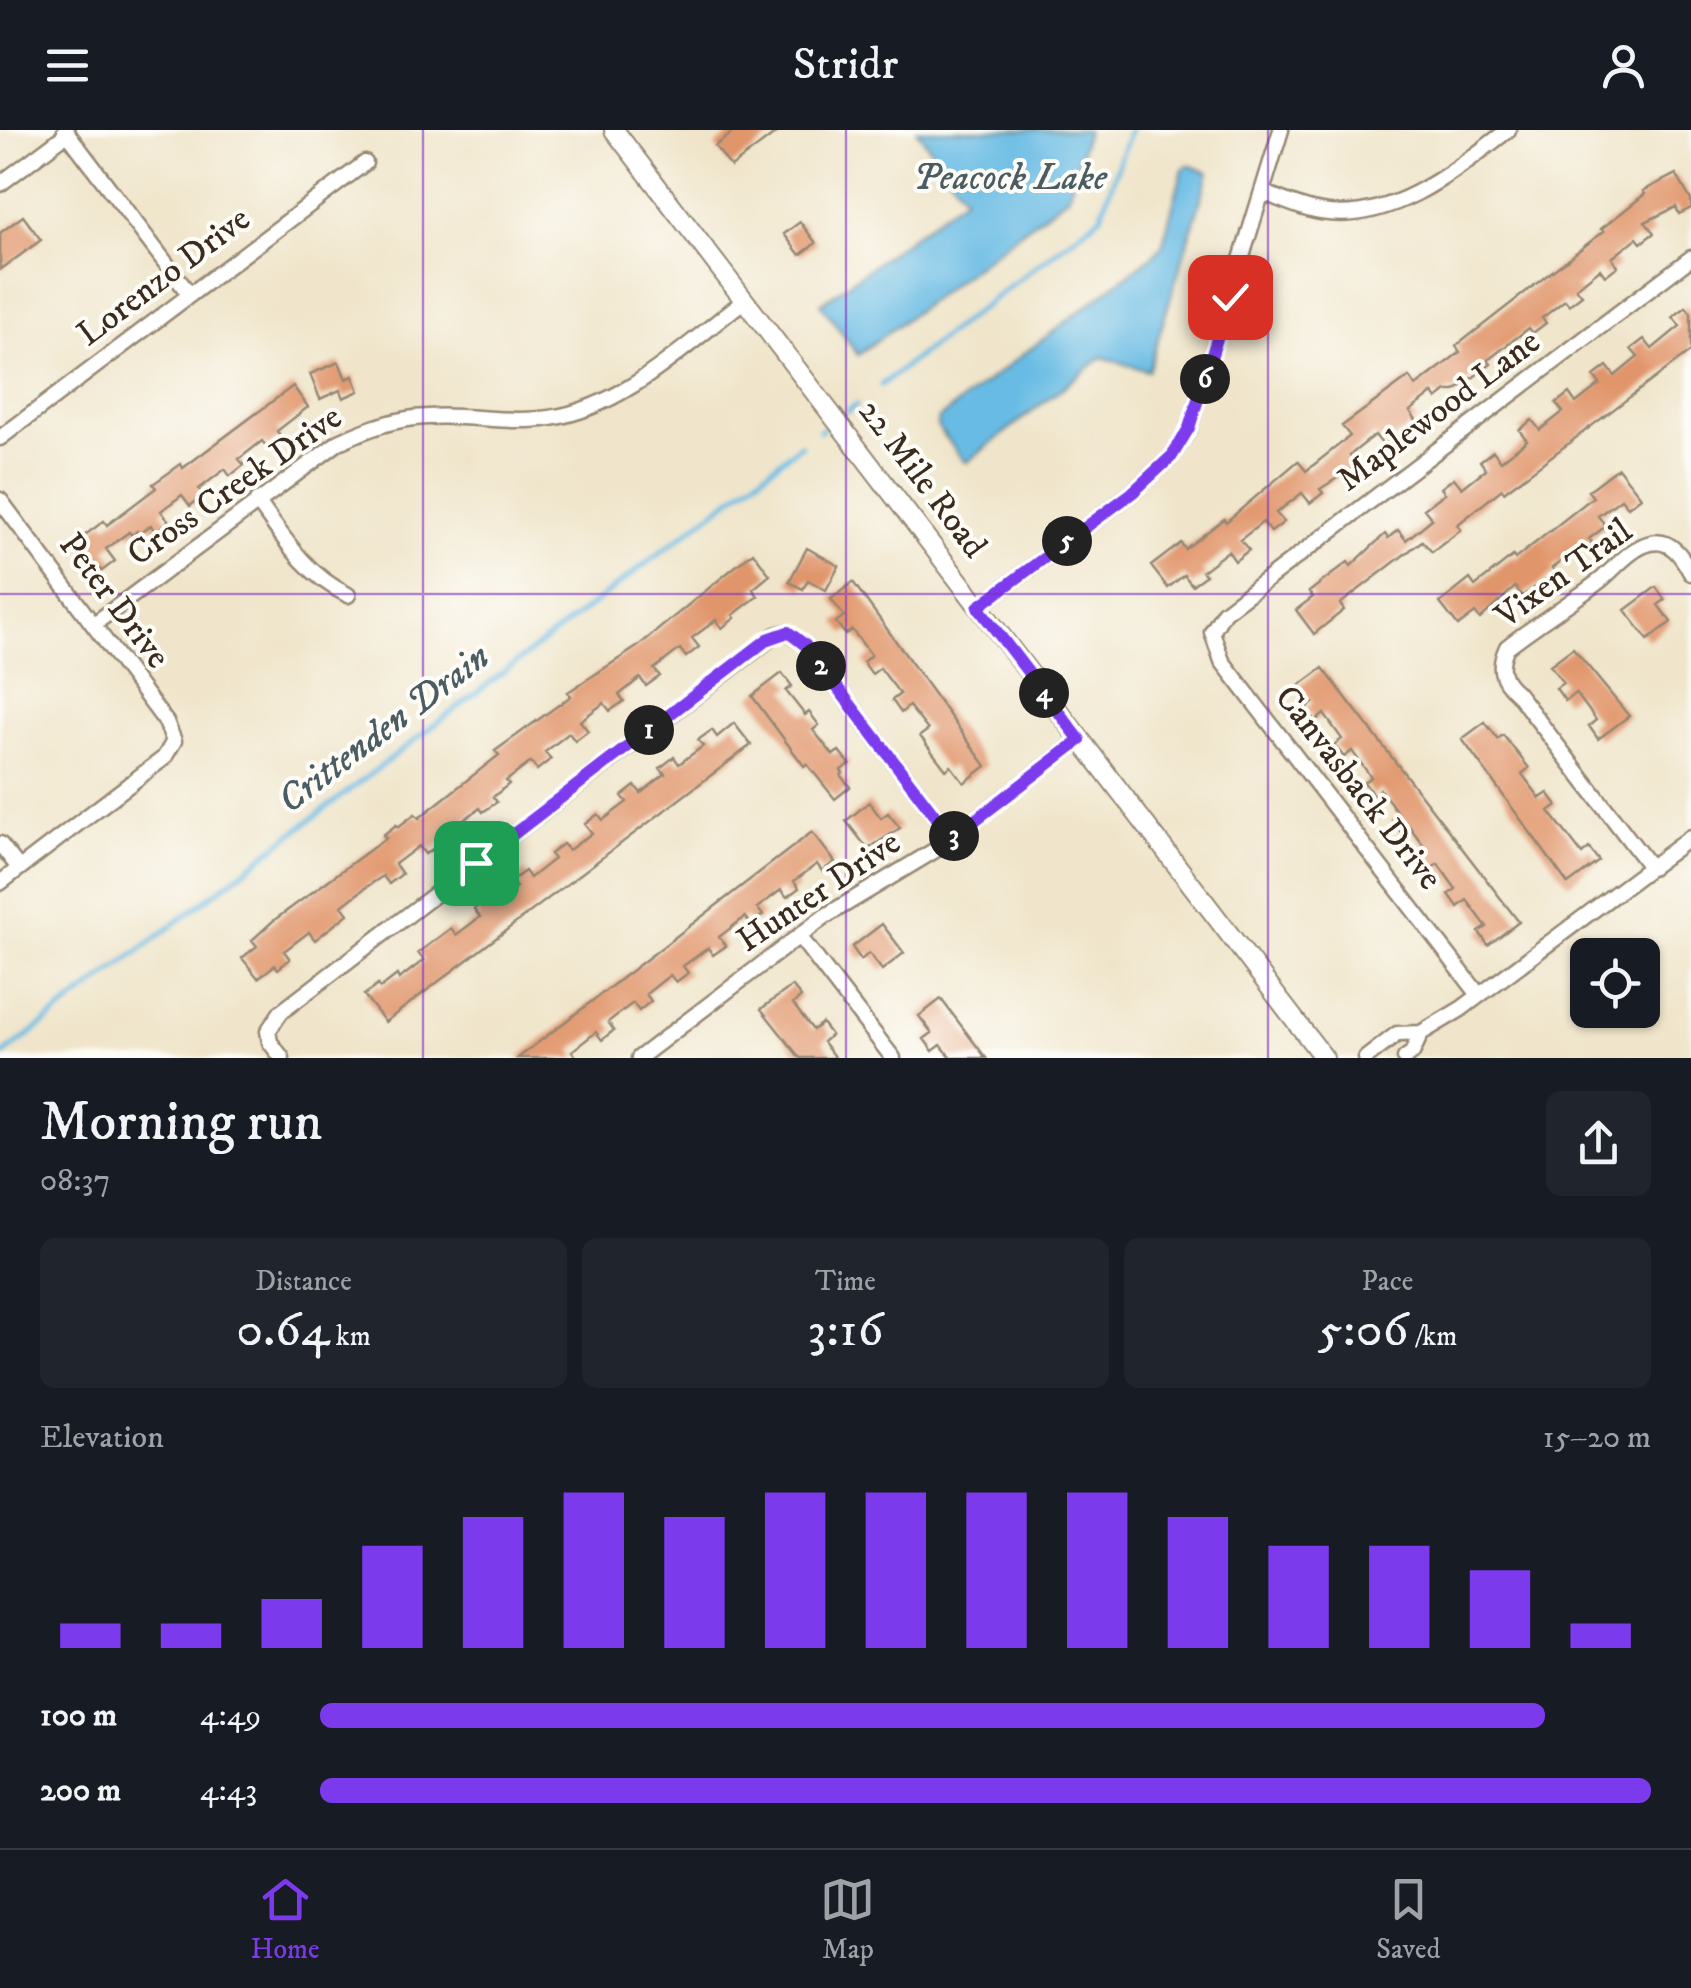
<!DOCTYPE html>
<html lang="en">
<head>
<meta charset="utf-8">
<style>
  :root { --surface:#171b24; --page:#20242c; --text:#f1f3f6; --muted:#9ea1a6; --line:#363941; --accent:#7c3aed }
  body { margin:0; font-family:"IM FELL DW Pica",serif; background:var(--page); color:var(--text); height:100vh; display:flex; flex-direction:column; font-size:38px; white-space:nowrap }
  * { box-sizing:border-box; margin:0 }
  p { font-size:32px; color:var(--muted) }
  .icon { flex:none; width:55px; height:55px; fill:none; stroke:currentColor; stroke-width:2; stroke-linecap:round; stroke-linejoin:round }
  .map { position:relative; height:928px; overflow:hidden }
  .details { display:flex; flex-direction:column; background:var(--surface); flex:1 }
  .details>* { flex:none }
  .tools { position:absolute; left:1570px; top:808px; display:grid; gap:20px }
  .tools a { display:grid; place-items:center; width:90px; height:90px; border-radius:15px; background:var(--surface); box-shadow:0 2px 8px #0004; font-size:50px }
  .pin { position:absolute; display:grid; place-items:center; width:85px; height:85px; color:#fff; margin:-42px; border-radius:20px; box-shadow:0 5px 15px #0006 }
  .km { position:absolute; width:50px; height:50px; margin:-25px; border-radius:50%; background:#222; color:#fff; font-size:28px; line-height:50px; text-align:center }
  .round { display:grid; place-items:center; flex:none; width:105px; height:105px; border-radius:15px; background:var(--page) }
  .overview { display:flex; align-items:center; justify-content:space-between; height:170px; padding:0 40px }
  h1 { font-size:55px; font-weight:600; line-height:75px }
  .stats { display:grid; grid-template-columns:repeat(3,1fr); gap:15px; height:170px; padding:10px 40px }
  .stats div { display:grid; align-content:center; border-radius:15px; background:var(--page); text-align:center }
  .stats b { font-size:50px; font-weight:600 }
  .stats small { font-size:28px; font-weight:400 }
  .stats p { font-size:28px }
  .chart { height:280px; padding:20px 40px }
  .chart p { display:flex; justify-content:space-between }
  .chart svg { width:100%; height:180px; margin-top:10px; stroke:var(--accent); stroke-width:6 }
  ul { padding:0 40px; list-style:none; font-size:32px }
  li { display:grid; grid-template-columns:160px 120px 1fr; align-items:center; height:75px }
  li i { height:25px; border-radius:12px; background:var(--accent) }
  header { display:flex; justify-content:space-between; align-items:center; height:130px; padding:0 40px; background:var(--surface); font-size:45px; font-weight:600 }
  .tab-bar { display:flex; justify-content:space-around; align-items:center; height:140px; border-top:2px solid var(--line); background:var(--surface); font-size:28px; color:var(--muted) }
  .tab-bar a { display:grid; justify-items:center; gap:5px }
  .tab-bar .on { color:var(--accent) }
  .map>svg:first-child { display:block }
  .water { fill:#68bbe4; stroke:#527281; stroke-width:2.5 }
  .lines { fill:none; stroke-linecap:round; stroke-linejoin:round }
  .stream { stroke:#68bbe4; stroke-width:5 }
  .building { fill:#e1956a }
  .minor-casing { stroke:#968874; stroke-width:19 }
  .tertiary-casing { stroke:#968874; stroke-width:22 }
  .minor { stroke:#fff; stroke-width:14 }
  .tertiary { stroke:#fff; stroke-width:18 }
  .route-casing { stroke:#fff; stroke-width:20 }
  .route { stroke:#7c3aed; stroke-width:12 }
  .grid { fill:none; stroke:#7b2cbf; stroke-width:2.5; stroke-opacity:0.55 }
  .labels { text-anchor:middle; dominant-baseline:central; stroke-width:8; stroke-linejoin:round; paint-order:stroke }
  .street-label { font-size:35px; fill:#3b2a1e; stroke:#fdfcf7 }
  .water-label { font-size:38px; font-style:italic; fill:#4b5d63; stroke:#fdfcf7 }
</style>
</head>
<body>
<header><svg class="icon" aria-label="menu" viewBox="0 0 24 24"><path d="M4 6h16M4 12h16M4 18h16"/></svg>Stridr<svg class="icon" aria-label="person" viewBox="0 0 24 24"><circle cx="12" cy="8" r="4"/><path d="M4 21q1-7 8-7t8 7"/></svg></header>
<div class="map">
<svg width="1691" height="928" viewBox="0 0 1691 928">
  <rect width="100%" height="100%" fill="#fdfcf7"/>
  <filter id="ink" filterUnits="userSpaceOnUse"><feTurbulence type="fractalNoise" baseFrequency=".01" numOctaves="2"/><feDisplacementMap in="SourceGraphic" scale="20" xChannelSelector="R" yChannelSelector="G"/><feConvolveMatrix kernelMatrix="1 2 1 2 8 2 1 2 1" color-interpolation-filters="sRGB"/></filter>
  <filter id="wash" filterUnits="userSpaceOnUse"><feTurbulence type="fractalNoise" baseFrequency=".0048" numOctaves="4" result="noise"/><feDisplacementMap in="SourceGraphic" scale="40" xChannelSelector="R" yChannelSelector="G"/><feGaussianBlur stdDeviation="2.25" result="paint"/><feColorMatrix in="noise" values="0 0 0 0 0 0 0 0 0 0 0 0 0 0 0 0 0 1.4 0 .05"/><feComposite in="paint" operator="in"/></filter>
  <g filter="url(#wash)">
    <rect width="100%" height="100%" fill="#f0e5ca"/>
    <path class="water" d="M917 0H1087L1068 66 858 225 821 174 965 67Z
      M1188 35 1209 43 1148 241 1102 227 967 332 963 330 937 296 938 289 1151 127 1162 116 1183 39Z"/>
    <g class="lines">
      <path class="stream" d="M881 255 1101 86 1130 0
        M847 281 856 275
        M820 301 824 298
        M0 927 801 315"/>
    </g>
    <g id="blocks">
      <path class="building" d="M736 0H780L731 37 715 16Z
        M1676 44 1691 70V78L1679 84 1676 77 1645 92 1654 103 1641 113 1637 108 1612 128 1618 136 1605 146 1600 139 1576 158 1582 165 1569 175 1565 170 1542 188 1546 193 1533 203 1529 198 1488 230 1491 234 1455 261H1447L1437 269 1433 263 1410 281 1417 291 1404 302 1383 315 1375 305 1350 325 1358 335 1320 359 1323 363 1310 373 1302 363 1276 383 1284 392 1271 402 1263 392 1240 410 1249 420 1235 431 1228 421 1202 441 1206 445 1192 455 1184 445 1168 458 1151 436 1181 413 1185 419 1224 389 1226 392 1298 331 1306 341 1350 306 1342 296 1409 247 1416 256 1460 222 1456 216 1604 101 1601 99 1645 64 1643 61Z
        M23 86 41 110 0 140V103Z
        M800 92 816 113 800 125 784 104Z
        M1686 177 1691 183V221L1504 362 1502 359 1457 395 1461 400 1432 422 1422 411 1340 474 1344 480 1314 504 1296 480 1313 467 1309 462 1348 432 1351 436 1385 404 1388 408 1398 400 1406 410 1432 389 1424 379 1445 363 1441 358 1454 348 1462 358 1486 339 1480 331 1493 321 1501 331 1527 310 1519 300 1532 290 1540 300 1563 282 1556 273 1569 263 1576 273 1600 254 1594 246 1607 236 1615 246 1638 227 1631 219 1644 209 1652 219 1680 196 1673 187Z
        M339 232 346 249 353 246 359 261 343 268 340 260 320 269 310 244Z
        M293 256 308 277 277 301 281 307 267 317 262 311 239 329 244 335 230 346 225 339 199 359 204 365 190 376 182 365 161 381 169 391 155 402 151 395 139 404 137 401 132 405 129 402 106 419 115 431 102 441 94 434 77 411 104 391 107 395 156 358 153 354 181 334 183 338Z
        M1618 338 1641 367 1628 377 1621 369 1598 386 1606 396 1589 409 1593 413 1579 423 1576 420 1552 438 1555 442 1542 453 1522 466 1515 457 1480 489 1475 483 1458 496 1440 473 1470 449 1475 456 1513 426 1515 429 1593 367 1588 361Z
        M807 418 839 436 826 460 808 450 803 459 789 452Z
        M753 422 770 445 753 459 758 466 733 485 735 488 722 498 716 490 692 508 699 517 686 527 680 519 654 539 660 546 646 556 640 548 619 565 624 571 610 581 604 573 580 591 588 601 575 611 569 603 545 622 551 629 537 640 531 632 506 651 509 654 493 667 497 672 483 682 480 678 457 695 461 700 425 724 419 716 395 734 402 744 389 754 383 746 365 758 342 776 348 784 315 810 309 802 284 821 290 829 278 839 275 835 258 848 242 828 257 816 252 810 273 791 386 708 383 705 396 695 398 697 415 684 419 688 499 625 495 621 571 566 568 562 637 517Z
        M853 452 986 636 964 653 951 636 946 640 920 606 928 600 909 576 901 583 892 570 900 564 880 538 872 544 863 532 871 525 852 500 845 504 836 492 844 486 831 469Z
        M1656 457 1665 470 1658 475 1671 492 1648 510 1625 480Z
        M1573 518 1629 586 1598 609 1589 596 1596 590 1576 563 1565 571 1556 558 1563 553 1550 535Z
        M1323 538 1519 792 1488 815 1479 802 1487 797 1467 770 1458 777 1449 764 1456 759 1438 734 1430 739 1421 727 1428 721 1409 696 1401 702 1392 690 1399 684 1380 659 1373 665 1364 652 1371 647 1352 621 1344 627 1334 615 1342 609 1324 584 1315 591 1306 578 1313 573 1300 555Z
        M782 543 792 556 786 561 805 585 809 582 819 595 813 600 833 625 839 621 850 634 841 640 843 643 841 646 850 657 835 669 807 634 804 636 752 566Z
        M1485 592 1498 609 1503 605 1529 638 1522 644 1540 668 1548 663 1557 675 1549 681 1582 724 1589 718 1599 731 1568 754 1462 609Z
        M734 593 751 615 385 892 364 865 378 855 380 858 397 845 399 849 424 830 418 823 451 798 456 805 480 787 474 779 487 769 492 776 516 757 511 751 525 741 530 748 554 729 550 724 563 714 569 720 592 703 585 694 598 684 603 690 627 672 622 666 635 656 641 663 665 644 660 638 674 627 679 634 703 616 698 610 712 600 717 607Z
        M869 672 881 688 888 683 900 698 868 719 846 691Z
        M812 702 835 732 822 741 817 734 794 751 799 758 787 767 781 760 757 778 763 785 751 794 745 787 719 807 726 816 713 825 708 818 683 836 688 843 676 852 670 845 646 864 651 871 639 881 633 873 608 892 614 900 602 910 596 902 572 921 577 928H518Z
        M882 794 904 823 882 840 869 823 861 830 852 817Z
        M792 856 801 867 793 874 813 900 822 893 831 905 823 912 835 928H800L761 879Z
        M941 869 963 898 986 928H951L941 915 933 921 924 909 932 903 919 886Z"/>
    </g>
  </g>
  <g filter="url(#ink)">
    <use href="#blocks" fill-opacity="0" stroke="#968874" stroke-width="2.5"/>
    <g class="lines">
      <defs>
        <path id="minor" d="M65 0 190 165
          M0 54 68 3
          M1262 62C1281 69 1301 79 1321 82 1391 94 1456 40 1508 0
          M0 308 365 33
          M0 370 166 592 174 611 164 628 0 753
          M257 371C284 408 305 444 348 465
          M978 477 1132 363 1172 326 1189 299 1197 272 1281 0
          M94 494 339 312C367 299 396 288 427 287 468 284 509 294 550 288 625 277 685 215 745 170
          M0 714 19 738
          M1651 738 1517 563C1500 549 1498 536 1507 517 1538 493 1571 473 1602 449 1616 437 1632 417 1651 413 1671 408 1683 428 1691 443
          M799 806 893 928
          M1479 865 1222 531 1212 502 1224 482 1691 128
          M282 928 270 912 268 901 281 882 775 505 787 502 805 515 952 708
          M639 928 824 787 937 719 1080 610
          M1366 928 1397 904 1421 903 1461 879 1691 707
          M1405 928 1412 923 1421 903"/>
        <path id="tertiary" d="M614 0 1324 928"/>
      </defs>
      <use href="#minor" class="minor-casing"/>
      <use href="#tertiary" class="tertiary-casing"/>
      <use href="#minor" class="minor"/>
      <use href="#tertiary" class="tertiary"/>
    </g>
  </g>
  <g class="lines" filter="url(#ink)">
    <defs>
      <path id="route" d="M476 733 768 509 788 502 805 515 952 708 1080 610 978 477 1132 363 1172 326 1189 298 1230 167"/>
    </defs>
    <use href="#route" class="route-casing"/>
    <use href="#route" class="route"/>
  </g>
  <path class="grid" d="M423 0V928M846 0V928M1268 0V928M0 464H1691"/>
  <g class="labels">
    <g class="street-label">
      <text transform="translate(164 147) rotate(-37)">Lorenzo Drive</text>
      <text transform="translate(1439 281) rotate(-37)">Maplewood Lane</text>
      <text transform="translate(922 349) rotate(53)">22 Mile Road</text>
      <text transform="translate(235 356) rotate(-35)">Cross Creek Drive</text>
      <text transform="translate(1564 444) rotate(-36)">Vixen Trail</text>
      <text transform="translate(114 471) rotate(53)">Peter Drive</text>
      <text transform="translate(1358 658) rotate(52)">Canvasback Drive</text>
      <text transform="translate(819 762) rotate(-34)">Hunter Drive</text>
    </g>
    <g class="water-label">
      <text x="1010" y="48">Peacock Lake</text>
      <text transform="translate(384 599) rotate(-37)">Crittenden Drain</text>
    </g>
  </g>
</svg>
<div class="tools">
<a><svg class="icon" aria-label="locate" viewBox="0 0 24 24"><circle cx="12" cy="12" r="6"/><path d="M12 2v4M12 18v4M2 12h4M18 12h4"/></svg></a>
</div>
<div class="pin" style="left:476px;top:733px;background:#1e9e55"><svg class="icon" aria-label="arrive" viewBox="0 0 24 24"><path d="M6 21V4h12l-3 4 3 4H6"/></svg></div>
<div class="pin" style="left:1230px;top:167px;background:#d93025"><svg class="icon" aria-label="check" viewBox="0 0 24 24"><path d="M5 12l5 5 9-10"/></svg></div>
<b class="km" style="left:649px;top:600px">1</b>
<b class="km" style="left:821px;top:536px">2</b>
<b class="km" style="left:954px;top:706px">3</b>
<b class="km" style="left:1044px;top:563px">4</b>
<b class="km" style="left:1067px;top:411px">5</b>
<b class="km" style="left:1205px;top:249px">6</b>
</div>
<section class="details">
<div class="overview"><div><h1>Morning run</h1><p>08:37</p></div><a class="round"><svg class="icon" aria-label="share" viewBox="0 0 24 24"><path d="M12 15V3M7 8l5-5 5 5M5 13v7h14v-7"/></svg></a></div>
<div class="stats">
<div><p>Distance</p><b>0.64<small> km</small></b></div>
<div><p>Time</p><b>3:16</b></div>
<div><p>Pace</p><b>5:06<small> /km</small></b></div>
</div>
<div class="chart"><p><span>Elevation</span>15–20 m</p>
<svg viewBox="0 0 160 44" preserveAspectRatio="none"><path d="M5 44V38M15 44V38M25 44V32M35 44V19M45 44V12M55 44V6M65 44V12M75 44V6M85 44V6M95 44V6M105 44V6M115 44V12M125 44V19M135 44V19M145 44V25M155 44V38"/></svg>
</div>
<ul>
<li><b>100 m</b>4:49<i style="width:92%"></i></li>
<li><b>200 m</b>4:43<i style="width:100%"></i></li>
</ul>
</section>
<nav class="tab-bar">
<a class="on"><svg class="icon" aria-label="home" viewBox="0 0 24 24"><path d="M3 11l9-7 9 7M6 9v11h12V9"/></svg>Home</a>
<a><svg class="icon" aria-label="map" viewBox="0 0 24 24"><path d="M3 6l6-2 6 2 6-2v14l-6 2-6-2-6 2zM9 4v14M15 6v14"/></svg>Map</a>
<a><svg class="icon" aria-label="saved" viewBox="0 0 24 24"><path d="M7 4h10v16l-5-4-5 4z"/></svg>Saved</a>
</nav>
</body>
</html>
